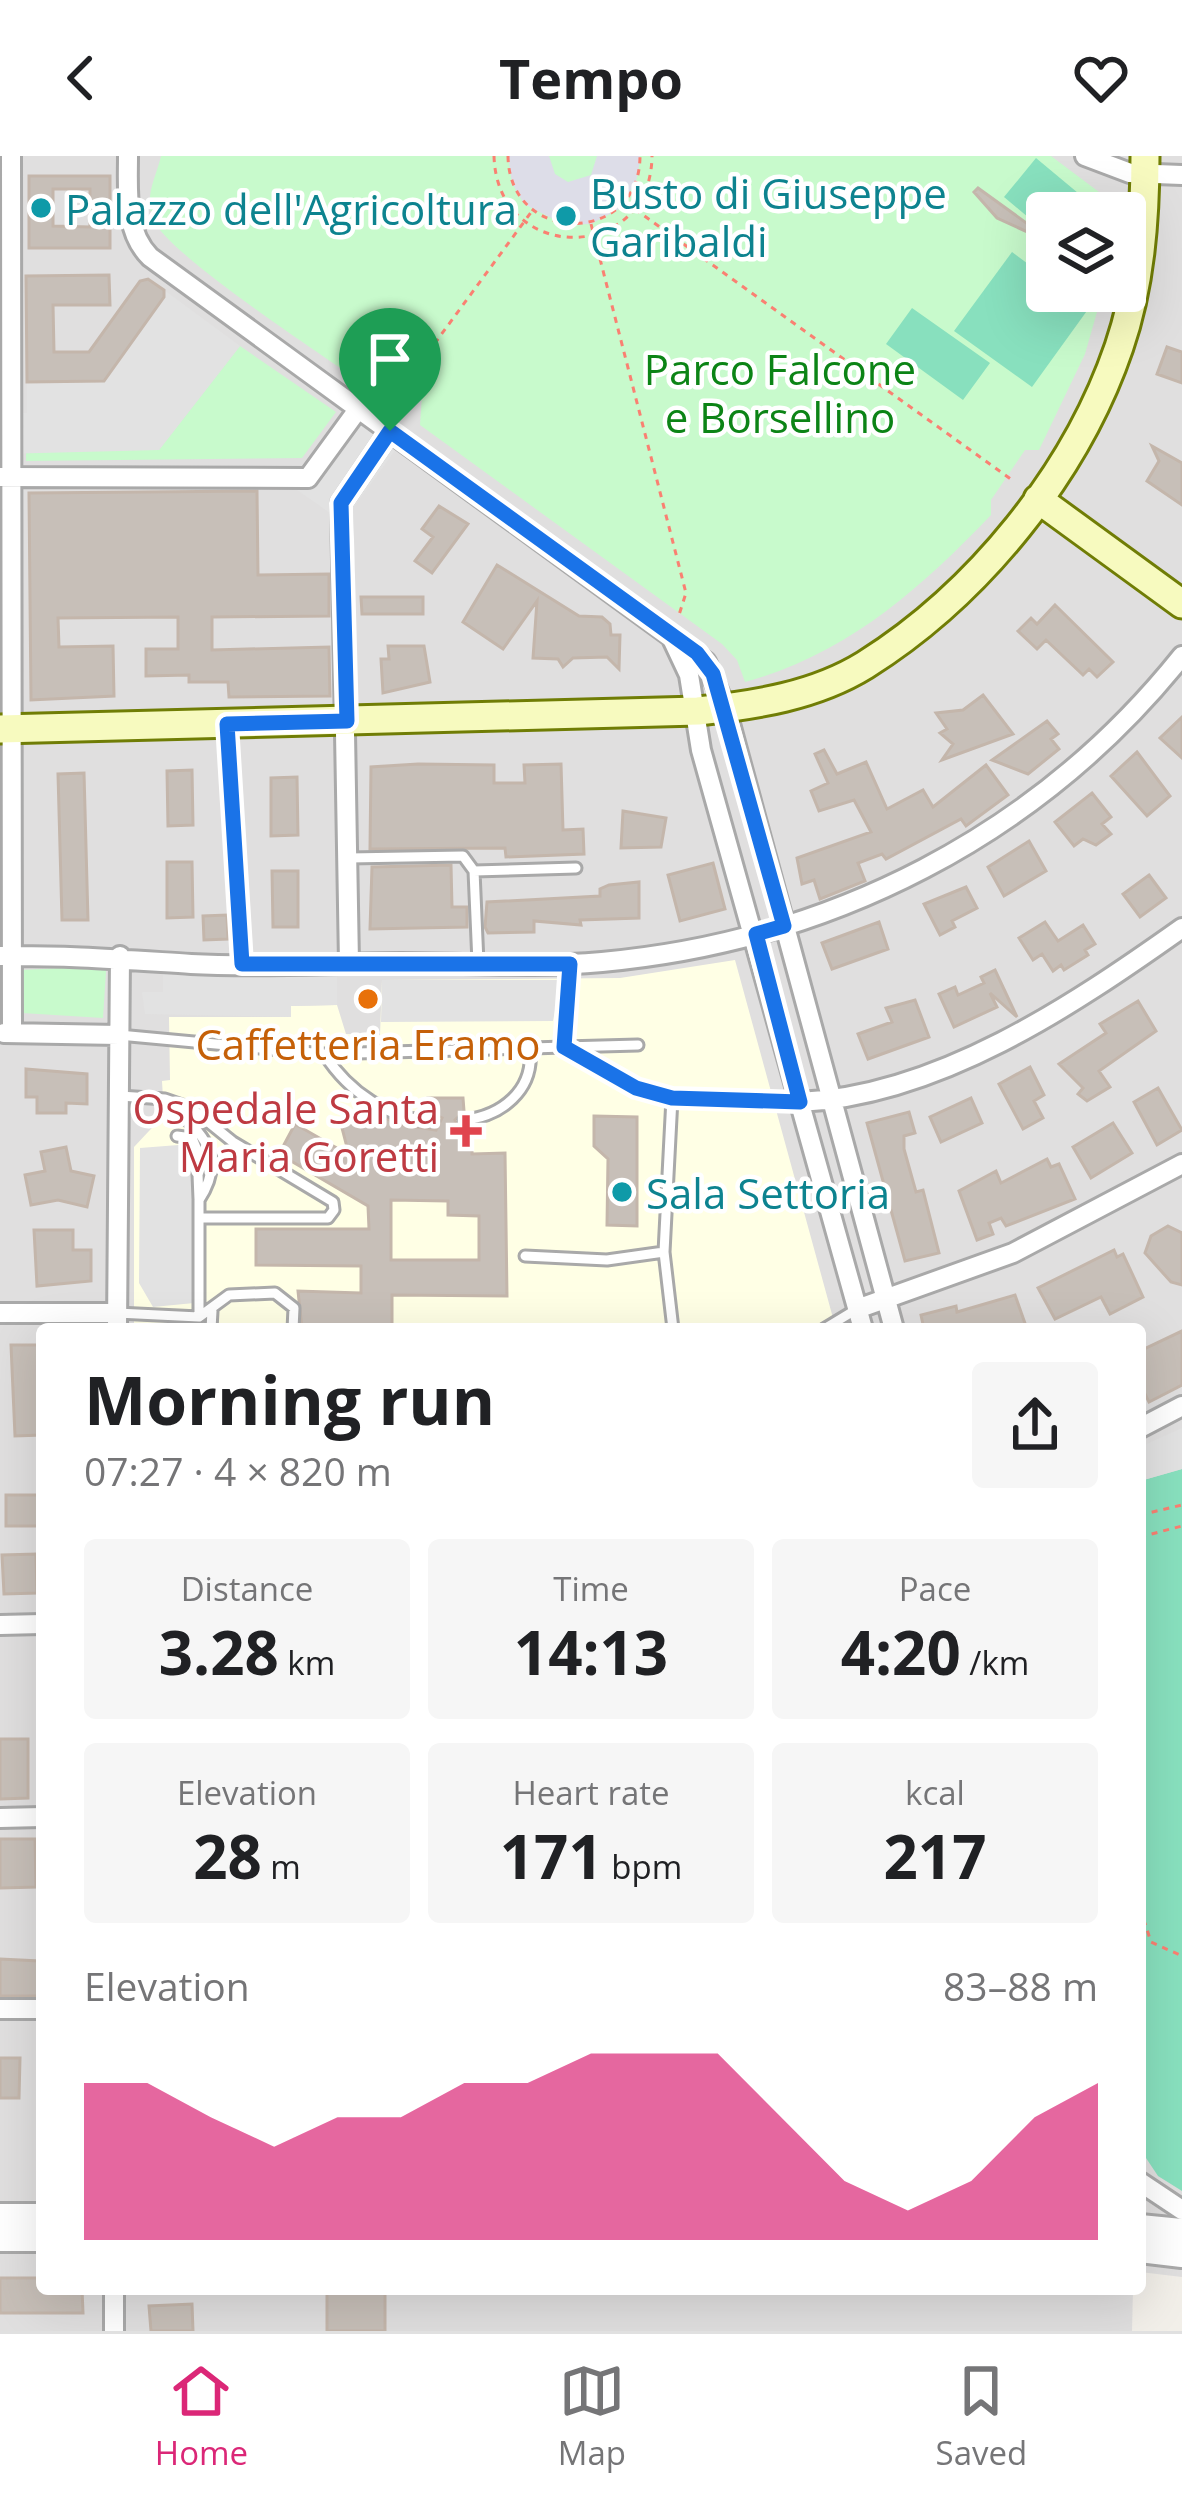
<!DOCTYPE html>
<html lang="en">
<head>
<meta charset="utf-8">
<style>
  :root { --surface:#fff; --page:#f6f6f6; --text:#202124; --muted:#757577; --line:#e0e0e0; --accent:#db2777 }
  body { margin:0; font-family:"Open Sans",sans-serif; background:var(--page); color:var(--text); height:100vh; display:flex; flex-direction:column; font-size:45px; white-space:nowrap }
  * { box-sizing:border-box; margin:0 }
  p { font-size:39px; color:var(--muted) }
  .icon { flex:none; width:66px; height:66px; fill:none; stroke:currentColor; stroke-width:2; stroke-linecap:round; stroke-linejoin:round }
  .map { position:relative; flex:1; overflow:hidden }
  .details { position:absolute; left:36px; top:1167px; width:1110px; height:972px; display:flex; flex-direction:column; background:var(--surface); border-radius:12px; box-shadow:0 12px 48px #0002 }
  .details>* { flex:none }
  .controls { position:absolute; left:1026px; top:36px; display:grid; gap:24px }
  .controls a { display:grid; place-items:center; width:120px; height:120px; border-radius:12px; background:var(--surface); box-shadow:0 12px 48px #0002; font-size:60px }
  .pin { position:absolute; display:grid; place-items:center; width:102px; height:102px; color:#fff; margin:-123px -51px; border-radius:50% 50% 50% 0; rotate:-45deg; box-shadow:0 0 12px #0007 }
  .pin .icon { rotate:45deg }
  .round { display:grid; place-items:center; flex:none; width:126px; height:126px; border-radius:12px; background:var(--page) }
  .overview { display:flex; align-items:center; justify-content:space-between; height:204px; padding:0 48px }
  h1 { font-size:66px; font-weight:700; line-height:90px }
  .metrics { display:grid; grid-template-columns:repeat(3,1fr); gap:18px; height:204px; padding:12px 48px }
  .metrics div { display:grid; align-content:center; border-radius:12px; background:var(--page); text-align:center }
  .metrics b { font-size:60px; font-weight:700 }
  .metrics small { font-size:33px; font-weight:400 }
  .metrics p { font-size:33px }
  .chart { height:336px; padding:24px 48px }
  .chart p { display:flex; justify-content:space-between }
  .chart svg { width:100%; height:216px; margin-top:12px; fill:var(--accent); opacity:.7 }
  header { display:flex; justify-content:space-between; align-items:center; height:156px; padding:0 48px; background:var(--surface); font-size:54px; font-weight:700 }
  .tab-bar { display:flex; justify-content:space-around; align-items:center; height:168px; border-top:3px solid var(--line); background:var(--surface); font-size:33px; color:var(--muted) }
  .tab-bar a { display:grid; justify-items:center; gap:6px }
  .tab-bar .selected { color:var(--accent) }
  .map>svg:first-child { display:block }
  .residential { fill:#e0dfdf; fill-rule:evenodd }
  .education { fill:#ffffe5 }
  .park { fill:#c8facc }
  .pitch { fill:#88e0be }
  .parking { fill:#e2e2e2 }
  .plaza { fill:#dddde8 }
  .building { fill:#c7bfb8; stroke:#c4b6ab; stroke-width:3; fill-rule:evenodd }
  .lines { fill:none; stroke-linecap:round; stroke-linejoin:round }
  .service-casing { stroke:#a9a9a9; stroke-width:15 }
  .minor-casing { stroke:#a9a9a9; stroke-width:24 }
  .tertiary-casing { stroke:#a9a9a9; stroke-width:30 }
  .secondary-casing { stroke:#707d05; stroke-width:33 }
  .path { stroke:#fa8072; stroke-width:3; stroke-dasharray:6 6; stroke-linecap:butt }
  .service { stroke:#fff; stroke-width:9 }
  .minor { stroke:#fff; stroke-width:18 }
  .tertiary { stroke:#fff; stroke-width:24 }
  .secondary { stroke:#f7fabf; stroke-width:27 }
  .route-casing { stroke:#fff; stroke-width:24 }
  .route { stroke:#1a73e8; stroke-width:15 }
  .culture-dot { fill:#0f9aa8; stroke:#fff; stroke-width:4.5 }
  .food-dot { fill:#e8710a; stroke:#fff; stroke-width:4.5 }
  .health-dot { fill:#e0444e; stroke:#fff; stroke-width:4.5 }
  .labels { text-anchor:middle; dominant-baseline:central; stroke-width:9; stroke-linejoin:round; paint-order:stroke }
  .culture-label { font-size:42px; fill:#0d838f; stroke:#fff; text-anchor:start }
  .park-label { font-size:42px; fill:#0c8416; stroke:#fff }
  .food-label { font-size:42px; fill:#c56008; stroke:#fff }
  .health-label { font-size:42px; fill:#be3a42; stroke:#fff; text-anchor:end }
</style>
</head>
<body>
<header><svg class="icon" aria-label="back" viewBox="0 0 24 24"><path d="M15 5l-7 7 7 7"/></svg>Tempo<svg class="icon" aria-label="heart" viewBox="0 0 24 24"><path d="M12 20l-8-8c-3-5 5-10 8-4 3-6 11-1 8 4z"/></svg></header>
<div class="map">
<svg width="1182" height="2175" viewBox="0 0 1182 2175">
  <rect width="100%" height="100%" fill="#f2efe9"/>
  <path class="residential" d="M0 0H1182V2121L1140 2116V1173H42V2133H1133L1132 2175H0ZM1047 57H1125V135H1047Z"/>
  <path class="education" d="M735 804 836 1173H134V991L164 959 162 925 170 924 169 861H290V850L337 849 346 878 380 879 382 824 620 822Z"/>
  <path class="park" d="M161 0H1051L1115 48 1114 57H1047V135H1103L1085 198 1039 294H1025L991 344V359C919 434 847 498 745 526L737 504 722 488 420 269 422 239 387 215 359 225C320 197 167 98 153 63 144 39 156 22 161 0Z
    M240 190 336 256 302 302 26 305V294H159Z
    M102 810 106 815 103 862 22 857 21 814Z"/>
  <path class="pitch" d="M1036 2 1102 57H1047V77L1004 41Z
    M1012 96 1047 122V135H1066L1089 152 1032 231 954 175Z
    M912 152 990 207 963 244 886 188Z
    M1182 1313V2035L1158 2020 1140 1993V1325Z"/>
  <path class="parking" d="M164 134 240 190 159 294 0 298V257H27V226L104 225Z
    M342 255 396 293 343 366 290 329Z
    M163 815 337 817V849L291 850V861L145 858 142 836H163Z
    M382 824H561L553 865 381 866Z
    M191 988 194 1147 153 1151 139 1127 140 992Z
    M1182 1272V1313L1140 1325V1291Z"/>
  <path class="plaza" d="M508 0H549L555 18 568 26 591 19 597 0H640V5L636 26 619 53 591 68 565 69 524 48 512 27Z"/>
  <path class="building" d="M29 20H110V92H29ZM53 33H90V71L53 70Z
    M978 32 1036 74 1034 79 997 62 974 36Z
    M109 119 110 149H53L54 196H89L140 125 148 123 164 134V141L104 225 27 226 26 120Z
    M1167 191 1182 196V227L1157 218Z
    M1152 290 1182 307V349L1147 325 1159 305Z
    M257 335 258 419 329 418V460L212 461V494L329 491 330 540 229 541 228 526H189V519L146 520V493H178V461L58 462 59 491 113 490 114 540 31 544 29 337Z
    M439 350 468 368 432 417 415 405 433 381 422 373Z
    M497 409 579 460 602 461 610 468 611 479H620L619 513 607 501 573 502 563 511 558 503 533 502 537 445 503 493 463 466Z
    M361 441H423V458H362Z
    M1055 449 1113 506 1097 521 1089 513 1083 519 1046 484 1037 493 1018 475 1031 462 1037 468Z
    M388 490H424L430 526 383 537 381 503H389Z
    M983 539 1013 578 942 604 953 588 940 577 947 573 936 557 963 554Z
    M1182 561V602L1160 582Z
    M1047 565 1058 578 1051 583 1059 593 1028 618 992 604Z
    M824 594 837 618 866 606 887 653 923 634 933 651 986 609 1008 639 966 670 961 663 886 703 882 698 858 707 865 725 820 743 814 724 802 728 797 702 871 676 854 644 819 655 811 635 828 627 815 598Z
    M1137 596 1170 640 1147 660 1111 620Z
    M418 608 494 609V627H525L524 609 561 608 563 674 583 673 584 698 506 701 505 692 370 693 371 611Z
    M192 614 193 669 168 670 167 615Z
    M84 617 88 764H62L58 618Z
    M297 621 298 679 271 680V622Z
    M1092 637 1111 661 1102 668 1111 678 1096 689 1083 683 1074 690 1055 666Z
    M623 655 666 662 661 691 621 692Z
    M1029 685 1046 715 1004 740 988 711Z
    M167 706H192L193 761 167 762Z
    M713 707 725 753 680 765 668 719Z
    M451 709 452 751H467V771L370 773 372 711Z
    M272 715H298V771H273Z
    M1149 719 1166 742 1140 761 1123 738Z
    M639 726V762L580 764 581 769 534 765V776L488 777 485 771 487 746 600 740V733L609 729Z
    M966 731 977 752 952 765 955 771 940 779 924 748Z
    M227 759 228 783 204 784 203 760Z
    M879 766 888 793 832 813 822 787Z
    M1045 766 1058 785 1083 769 1095 788 1085 794 1088 799 1064 814 1061 809 1053 815 1042 798 1033 804 1019 782Z
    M995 814 1017 861 990 837 997 851 954 871 939 838 955 831 958 839 984 827 981 821Z
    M915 844 929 881 868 903 858 878 892 866 886 852Z
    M1138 845 1156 875 1099 915 1110 931 1087 945 1078 938 1083 932 1059 908 1106 877 1100 868Z
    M1030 911 1044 939 1034 945 1043 962 1023 973 999 928Z
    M26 913 87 918V948L66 947V957H37V941H26Z
    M1158 932 1182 974 1157 989 1134 946Z
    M428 942H463L464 955 455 964 460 972H472V998L505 997 507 1140 392 1139V1173H302L298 1135 361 1137V1110L256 1109V1073H369L368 1050 279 998 295 968 349 999 341 968 349 958 371 962V955L398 968 436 974 442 962 428 955ZM391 1044 448 1045V1059L479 1060V1104H391Z
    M971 942 982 967 941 986 930 961Z
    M909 956 915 977 904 980V993L916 1036 923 1034 939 1097 905 1105 867 967Z
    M594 960 637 961V1070L607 1069 608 1003 594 990Z
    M1113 967 1132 997 1091 1022 1073 991Z
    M66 991 71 1015 94 1020 87 1051 58 1044 31 1049 25 1019 45 1015 41 996Z
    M1047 1003 1051 1011 1059 1008 1075 1043 1006 1070 1001 1062 989 1067 993 1078 977 1084 959 1035 996 1015 1001 1027Z
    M1168 1070 1182 1077V1129L1171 1126 1145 1097 1151 1080Z
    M34 1074H73V1094H91V1125L37 1130Z
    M1114 1094 1117 1101 1123 1098 1143 1141 1110 1158 1101 1141 1055 1163 1038 1132Z
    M1015 1139 1027 1173H924L921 1159 956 1150 957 1156Z
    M1182 1175V1229L1149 1246 1140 1228V1195Z
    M11 1189H42V1279L15 1280Z
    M6 1339H42V1370H6Z
    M36 1398 37 1437 4 1438 2 1399Z
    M0 1583H28V1642L0 1643Z
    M0 1683H35L36 1731 0 1732Z
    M0 1803 39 1805 38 1840H0Z
    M0 1902H20L19 1942H0Z
    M0 2122H42V2133H82L83 2157H0Z
    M327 2133 385 2137V2175H327Z
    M192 2148 193 2175H151L149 2150Z"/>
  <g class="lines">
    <defs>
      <path id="service" d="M228 573 242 808
        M349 702 463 700 474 715 576 712
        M474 715 478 807
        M570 808 564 891 638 889
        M119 879 324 898 564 891 636 932 672 942 800 946
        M325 899C348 935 389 964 433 965
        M120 940 165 943 191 952 233 986 333 1046 334 1054 328 1062H199
        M672 942 664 1096 673 1173
        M464 964C501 960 534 935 530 894
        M177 980 192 982 197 994 199 1043
        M525 1100 607 1104 664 1096
        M117 1157 199 1161V1044C228 1000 202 977 169 947
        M199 1161 229 1139 275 1137 294 1152 293 1173
        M211 1173 212 1155
        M824 1173 857 1153"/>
      <path id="minor" d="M11 0 12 877
        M128 0C128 34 124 75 150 101L706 506 726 553 894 1173
        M1085 0 1130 17 1182 19
        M0 321 308 322
        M308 322 359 252
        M341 347 349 807
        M341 347 390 275
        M673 485 689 519 701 594 863 1173
        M0 800C65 799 127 804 191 808 261 812 332 807 401 807 467 807 536 812 602 806 831 785 1038 680 1182 500
        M4 877 119 879
        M800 946C938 940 1072 850 1182 772
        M857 1153 1013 1097 1182 1008
        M0 1157H117
        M117 1173 120 800
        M1140 1272 1182 1250
        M0 1469 42 1468
        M0 1662 42 1661
        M0 1853H42
        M1140 2026 1182 2054
        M114 2175V2133"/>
      <path id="tertiary" d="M0 2060H42
        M1140 2071 1182 2075
        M0 2083H42
        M1140 2094 1182 2099"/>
      <path id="secondary" d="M1038 343 1182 448
        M0 573 698 555C755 549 815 540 865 509 978 438 1076 317 1119 191 1140 130 1145 64 1145 0"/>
    </defs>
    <use href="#service" class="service-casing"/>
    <use href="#minor" class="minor-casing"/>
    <use href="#tertiary" class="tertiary-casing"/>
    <use href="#secondary" class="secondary-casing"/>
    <path class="path" d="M494 0C497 109 651 108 652 0
      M508 0C509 90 640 90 640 0
      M625 46 1012 324
      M591 68 686 437 678 462
      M399 236 532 55
      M1140 1359 1182 1349
      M1140 1381 1182 1370
      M1140 1752 1151 1786 1182 1800"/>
    <use href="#service" class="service"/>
    <use href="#minor" class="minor"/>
    <use href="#tertiary" class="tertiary"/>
    <use href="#secondary" class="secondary"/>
  </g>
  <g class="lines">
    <defs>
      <path id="route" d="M390 275 697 497 713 518 784 770 756 778 800 946 672 942 636 932 564 891 570 808H242L227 568 347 565 341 347Z"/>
    </defs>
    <use href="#route" class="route-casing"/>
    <use href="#route" class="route"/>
  </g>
  <g class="culture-dot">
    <circle cx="41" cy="52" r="12"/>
    <circle cx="566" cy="60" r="12"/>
    <circle cx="622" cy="1036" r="12"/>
  </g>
  <circle class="food-dot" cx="368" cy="843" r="12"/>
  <path class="health-dot" d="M460 957h12v12h12v12h-12v12h-12v-12h-12v-12h12z"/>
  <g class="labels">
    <g class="culture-label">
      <text x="590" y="36">Busto di Giuseppe<tspan x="590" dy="48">Garibaldi</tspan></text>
      <text x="65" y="52">Palazzo dell'Agricoltura</text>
      <text x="646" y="1036">Sala Settoria</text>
    </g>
    <g class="park-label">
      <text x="780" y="212">Parco Falcone<tspan x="780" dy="48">e Borsellino</tspan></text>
    </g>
    <g class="food-label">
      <text x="368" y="887">Caffetteria Eramo</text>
    </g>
    <g class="health-label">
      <text x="439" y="951">Ospedale Santa<tspan x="439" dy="48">Maria Goretti</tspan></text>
    </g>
  </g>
</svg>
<div class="controls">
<a><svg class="icon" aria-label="layers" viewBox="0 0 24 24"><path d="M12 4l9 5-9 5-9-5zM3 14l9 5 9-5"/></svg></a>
</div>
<div class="pin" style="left:390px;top:275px;background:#1e9e55"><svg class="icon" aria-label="arrive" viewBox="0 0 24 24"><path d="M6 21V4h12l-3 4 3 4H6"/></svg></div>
<section class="details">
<div class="overview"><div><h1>Morning run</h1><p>07:27 · 4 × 820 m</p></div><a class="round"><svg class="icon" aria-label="share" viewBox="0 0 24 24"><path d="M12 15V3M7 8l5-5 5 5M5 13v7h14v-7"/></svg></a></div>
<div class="metrics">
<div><p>Distance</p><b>3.28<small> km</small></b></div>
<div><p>Time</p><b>14:13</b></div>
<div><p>Pace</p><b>4:20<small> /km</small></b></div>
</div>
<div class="metrics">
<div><p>Elevation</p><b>28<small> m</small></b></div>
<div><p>Heart rate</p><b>171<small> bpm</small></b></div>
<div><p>kcal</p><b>217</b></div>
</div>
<div class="chart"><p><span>Elevation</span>83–88 m</p>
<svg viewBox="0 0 160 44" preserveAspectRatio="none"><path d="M0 44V12L10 12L20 19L30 25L40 19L50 19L60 12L70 12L80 6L90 6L100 6L110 19L120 32L130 38L140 32L150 19L160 12V44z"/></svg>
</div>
</section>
</div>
<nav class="tab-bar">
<a class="selected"><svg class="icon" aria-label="home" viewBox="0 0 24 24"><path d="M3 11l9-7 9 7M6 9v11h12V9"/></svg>Home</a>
<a><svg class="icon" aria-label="map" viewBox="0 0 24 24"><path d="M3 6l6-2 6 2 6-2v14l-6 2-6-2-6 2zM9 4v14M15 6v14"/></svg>Map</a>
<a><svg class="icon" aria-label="saved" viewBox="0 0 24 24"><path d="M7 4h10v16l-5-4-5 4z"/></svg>Saved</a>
</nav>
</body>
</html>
